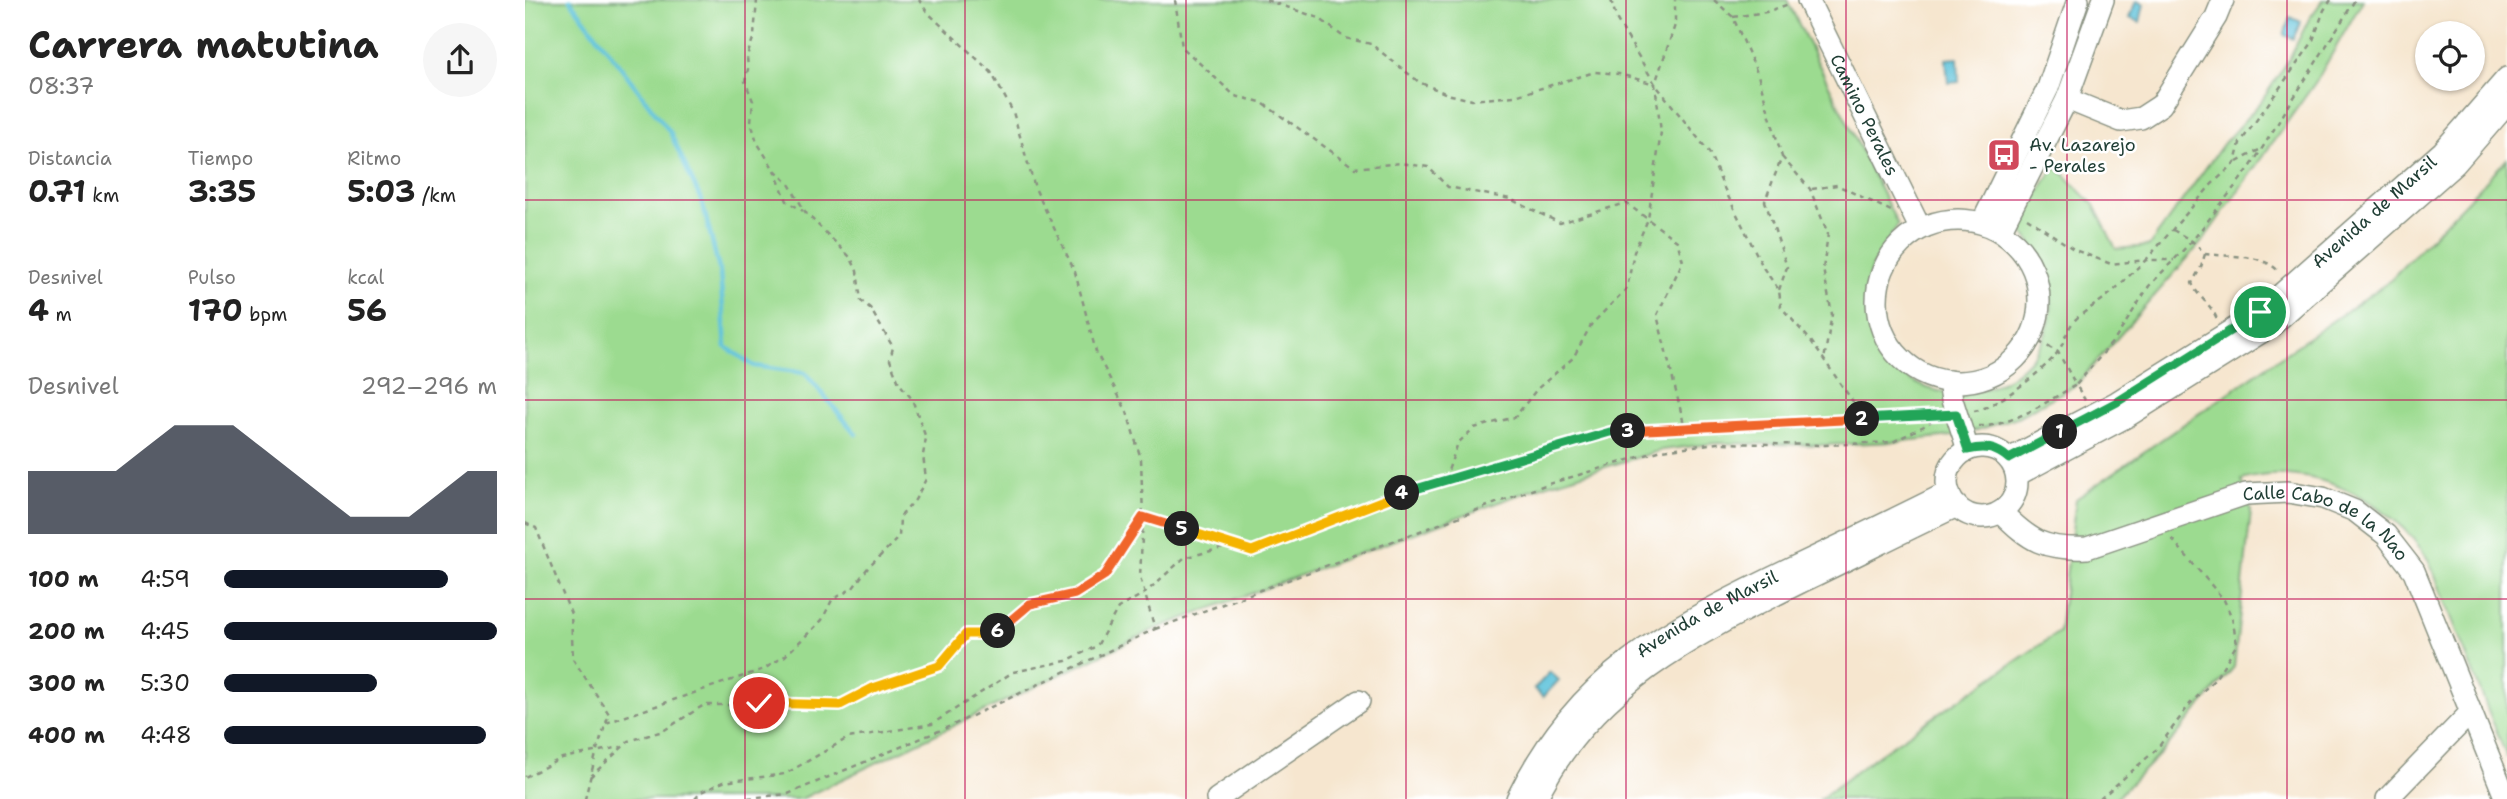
<!DOCTYPE html>
<html lang="es">
<head>
<meta charset="utf-8">
<style>
  :root { --surface:#fff; --page:#f6f6f6; --text:#222; --muted:#767676; --accent:#111827 }
  body { margin:0; font-family:"Shantell Sans",sans-serif; background:var(--page); color:var(--text); height:100vh; display:flex; flex-direction:column; font-size:26px; white-space:nowrap }
  * { box-sizing:border-box; margin:0 }
  p { font-size:23px; color:var(--muted) }
  .icon { flex:none; width:38px; height:38px; fill:none; stroke:currentColor; stroke-width:2; stroke-linecap:round; stroke-linejoin:round }
  .map { position:relative; flex:1; overflow:hidden }
  .side { display:flex; flex-direction:column; background:var(--surface); width:525px }
  .side>* { flex:none }
  .fabs { position:absolute; left:1890px; top:21px; display:grid; gap:14px }
  .fabs a { display:grid; place-items:center; width:70px; height:70px; border-radius:50%; background:var(--surface); box-shadow:0 2px 5px #0004; font-size:35px }
  .pin { position:absolute; display:grid; place-items:center; width:60px; height:60px; color:#fff; margin:-30px; border:4px solid #fff; border-radius:50%; box-shadow:0 2px 7px #0007 }
  .km { position:absolute; width:35px; height:35px; margin:-18px; border-radius:50%; background:#222; color:#fff; font-size:19px; line-height:35px; text-align:center }
  .round { display:grid; place-items:center; flex:none; width:74px; height:74px; border-radius:37px; background:var(--page) }
  .overview { display:flex; align-items:center; justify-content:space-between; height:119px; padding:0 28px }
  h1 { font-size:38px; font-weight:700; line-height:52px }
  .figures { display:grid; grid-template-columns:repeat(3,1fr); gap:10px; height:119px; padding:7px 28px }
  .figures div { display:grid; align-content:center }
  .figures b { font-size:30px; font-weight:700 }
  .figures small { font-size:19px; font-weight:400 }
  .figures p { font-size:19px }
  .chart { height:196px; padding:14px 28px }
  .chart p { display:flex; justify-content:space-between }
  .chart svg { width:100%; height:126px; margin-top:7px; fill:var(--accent); opacity:.7 }
  ul { padding:0 28px; list-style:none; font-size:23px }
  li { display:grid; grid-template-columns:112px 84px 1fr; align-items:center; height:52px }
  li i { height:18px; border-radius:9px; background:var(--accent) }
  main { display:flex; flex:1; min-height:0 }
  .map>svg:first-child { display:block }
  .green { fill:#9cdb90; stroke:#5e8c62; stroke-width:2 }
  .water { fill:#5ec3db; stroke:#3e8088; stroke-width:2 }
  .lines { fill:none; stroke-linecap:round; stroke-linejoin:round }
  .stream { stroke:#5ec3db; stroke-width:4.5 }
  .minor-casing { stroke:#8a9282; stroke-width:24 }
  .path { stroke:#8a9282; stroke-width:2.5; stroke-dasharray:5 5; stroke-linecap:butt }
  .minor { stroke:#fff; stroke-width:21 }
  .split-1-casing { stroke:#fff; stroke-width:14 }
  .split-2-casing { stroke:#fff; stroke-width:14 }
  .split-3-casing { stroke:#fff; stroke-width:14 }
  .split-4-casing { stroke:#fff; stroke-width:14 }
  .split-5-casing { stroke:#fff; stroke-width:14 }
  .split-6-casing { stroke:#fff; stroke-width:14 }
  .split-7-casing { stroke:#fff; stroke-width:14 }
  .split-1 { stroke:#22a559; stroke-width:9 }
  .split-2 { stroke:#22a559; stroke-width:9 }
  .split-3 { stroke:#f0652b; stroke-width:9 }
  .split-4 { stroke:#22a559; stroke-width:9 }
  .split-5 { stroke:#f5b400; stroke-width:9 }
  .split-6 { stroke:#f0652b; stroke-width:9 }
  .split-7 { stroke:#f5b400; stroke-width:9 }
  .grid { fill:none; stroke:#c2185b; stroke-width:2; stroke-opacity:0.55 }
  .labels { text-anchor:middle; dominant-baseline:central; stroke-width:5; stroke-linejoin:round; paint-order:stroke }
  .street-label { font-size:18px; fill:#1f3d34; stroke:#fff }
  .poi-label { font-size:18px; fill:#1f3d34; stroke:#fff; text-anchor:start }
</style>
</head>
<body>
<main>
<section class="side">
<div class="overview"><div><h1>Carrera matutina</h1><p>08:37</p></div><a class="round"><svg class="icon" aria-label="share" viewBox="0 0 24 24"><path d="M12 15V3M7 8l5-5 5 5M5 13v7h14v-7"/></svg></a></div>
<div class="figures">
<div><p>Distancia</p><b>0.71<small> km</small></b></div>
<div><p>Tiempo</p><b>3:35</b></div>
<div><p>Ritmo</p><b>5:03<small> /km</small></b></div>
</div>
<div class="figures">
<div><p>Desnivel</p><b>4<small> m</small></b></div>
<div><p>Pulso</p><b>170<small> bpm</small></b></div>
<div><p>kcal</p><b>56</b></div>
</div>
<div class="chart"><p><span>Desnivel</span>292–296 m</p>
<svg viewBox="0 0 160 44" preserveAspectRatio="none"><path d="M0 44V22L10 22L20 22L30 22L40 14L50 6L60 6L70 6L80 14L90 22L100 30L110 38L120 38L130 38L140 30L150 22L160 22V44z"/></svg>
</div>
<ul>
<li><b>100 m</b>4:59<i style="width:82%"></i></li>
<li><b>200 m</b>4:45<i style="width:100%"></i></li>
<li><b>300 m</b>5:30<i style="width:56%"></i></li>
<li><b>400 m</b>4:48<i style="width:96%"></i></li>
</ul>
</section>
<div class="map">
<svg width="1982" height="799" viewBox="0 0 1982 799">
  <rect width="100%" height="100%" fill="#fff"/>
  <filter id="ink" filterUnits="userSpaceOnUse"><feTurbulence type="fractalNoise" baseFrequency=".0143" numOctaves="2"/><feDisplacementMap in="SourceGraphic" scale="14" xChannelSelector="R" yChannelSelector="G"/><feConvolveMatrix kernelMatrix="1 2 1 2 8 2 1 2 1" color-interpolation-filters="sRGB"/></filter>
  <filter id="wash" filterUnits="userSpaceOnUse"><feTurbulence type="fractalNoise" baseFrequency=".00686" numOctaves="4" result="noise"/><feDisplacementMap in="SourceGraphic" scale="28" xChannelSelector="R" yChannelSelector="G"/><feGaussianBlur stdDeviation="1.57" result="paint"/><feColorMatrix in="noise" values="0 0 0 0 0 0 0 0 0 0 0 0 0 0 0 0 0 1.4 0 .05"/><feComposite in="paint" operator="in"/></filter>
  <g filter="url(#wash)">
    <rect width="100%" height="100%" fill="#f6e6cf"/>
    <path class="green" d="M0 0H1262L1373 225C1362 242 1350 256 1344 276 1337 296 1340 319 1349 338 1359 357 1373 374 1393 384 1449 411 1519 374 1526 312 1529 280 1517 252 1495 230L1496 223 1529 167 1535 170 1569 205 1591 249 1624 246 1699 143 1736 102 1764 59 1784 19 1798 0H1838L1792 80 1676 243 1551 385 1492 417 1437 435 1368 442 1300 445 1192 443 1137 450 1020 485 630 629 276 799H0Z
      M1982 159V758L1904 561C1868 501 1787 460 1717 480L1726 511 1709 667 1639 750 1590 799H1295L1353 755 1534 632 1551 499 1862 283Z"/>
    <path class="water" d="M1611 1 1619 4 1615 22 1604 18Z
      M1765 17 1776 22 1768 39 1759 35Z
      M1433 58 1434 82 1423 83 1421 59Z
      M1025 672 1034 680 1018 697 1009 689Z"/>
    <g class="lines">
      <path class="stream" d="M45 0 145 132 158 161 177 202 195 273 201 347 229 366 280 373 331 434"/>
    </g>
  </g>
  <g filter="url(#ink)">
    <g class="lines">
      <defs>
        <g id="minor">
          <path id="s1" d="M1283 0 1395 228"/>
          <path d="M1542 99 1596 121 1616 118 1636 105 1691 17 1698 0"/>
          <circle cx="1433" cy="301" r="81"/>
          <path d="M1457 223 1523 88 1553 0"/>
          <path d="M1475 231 1542 99 1578 0"/>
          <path d="M1424 381 1427 400 1443 450"/>
          <circle cx="1457" cy="482" r="35"/>
          <path id="s2" d="M1484 459 1592 402 1736 312 1918 151 1982 78"/>
          <path d="M1492 475 1601 417 1746 326 1930 164 1982 104"/>
          <path id="s3" d="M1476 512C1505 541 1519 550 1562 548L1721 494 1763 492 1798 498 1830 511 1861 535 1889 571 1981 799"/>
          <path d="M692 799 834 701"/>
          <path id="s4" d="M992 799C1052 675 1143 628 1261 571 1316 545 1370 519 1424 492"/>
          <path d="M1011 799C1065 686 1171 634 1278 581 1330 556 1381 530 1432 506"/>
          <path d="M1862 799 1946 712"/>
        </g>
      </defs>
      <use href="#minor" class="minor-casing"/>
      <path class="path" d="M650 0 657 47 710 96 736 102 830 168 875 163 903 167 923 187 985 199 1035 223 1101 203 1152 241 1158 261 1132 315 1160 428
        M741 0 794 18 820 38 846 44 894 82 922 94 947 100 990 96 1070 72 1094 74 1130 84
        M1086 0 1092 20 1130 84 1184 152 1198 186 1239 269 1254 290 1256 307 1286 341 1340 419
        M1189 0 1208 17 1233 75 1257 157 1240 201 1262 267 1254 290
        M1208 17 1241 12 1264 4
        M1257 157 1285 189 1303 234 1298 269 1307 314 1299 360
        M1712 162 1734 150
        M249 170 262 201 278 211
        M1287 189 1312 185 1368 212
        M1502 218 1550 250 1586 264 1621 260 1687 184 1710 163 1715 143 1787 43 1799 10 1806 0
        M1648 230 1667 241 1680 254C1704 257 1738 253 1754 272
        M1680 254 1676 267 1667 283C1672 297 1685 302 1692 319
        M1505 337 1533 352 1551 385 1591 338 1624 286 1667 241 1726 166 1830 0
        M1449 411C1470 408 1519 371 1532 353 1540 343 1540 331 1550 320 1559 311 1571 305 1581 297 1595 286 1607 272 1621 260H1649
        M1454 426C1484 428 1526 399 1551 385L1560 400
        M1459 439 1477 442
        M1412 478 1425 453
        M920 479 933 443 949 428 990 417 1012 389 1048 358 1066 325 1102 288 1109 252 1123 219 1136 132 1130 84 1150 25V0
        M1442 522 1463 524
        M0 523 11 528 46 614 48 659 84 714 72 750 60 799
        M630 629 1020 485 1137 450 1192 443 1300 445 1368 442 1399 426 1414 416
        M81 723 239 669 260 656 297 620 307 600 328 588 342 569 374 537 375 517 390 500 401 479 398 455 401 438 387 399 374 383 365 360 368 347 345 308 336 301 332 271 326 258 281 213 264 184 248 168 232 142 226 122 228 101 220 81 223 69 222 56 229 36 232 0
        M0 777 37 758 96 747
        M65 777 104 741 138 731 179 705H315L348 688 414 666 441 634H471L505 604 550 594 580 575 618 517 727 551 884 490 1085 432 1414 414
        M170 799 176 792 198 782 260 774 323 738 407 724 488 672 541 661 572 646 593 608 620 593 659 558 709 545
        M213 799 263 794 428 725 630 629 615 577 618 517 616 459 602 412 571 352 550 272 510 188 488 112 466 72 402 12 394 0
        M1575 799 1632 749 1665 704 1690 679 1712 644 1707 618 1699 600 1646 538"/>
      <use href="#minor" class="minor"/>
    </g>
  </g>
  <g class="lines" filter="url(#ink)">
    <defs>
      <path id="split-1" d="M1535 432 1592 402 1735 312"/>
      <path id="split-2" d="M1337 419 1431 414 1443 450C1459 446 1471 447 1484 459L1535 432"/>
      <path id="split-3" d="M1103 431 1337 419"/>
      <path id="split-4" d="M877 493 1085 432 1103 431"/>
      <path id="split-5" d="M657 529 727 551 877 493"/>
      <path id="split-6" d="M473 631 505 604 550 594 580 575 618 517 657 529"/>
      <path id="split-7" d="M234 703 315 705 348 688 414 666 441 634H471L473 631"/>
    </defs>
    <use href="#split-1" class="split-1-casing"/>
    <use href="#split-2" class="split-2-casing"/>
    <use href="#split-3" class="split-3-casing"/>
    <use href="#split-4" class="split-4-casing"/>
    <use href="#split-5" class="split-5-casing"/>
    <use href="#split-6" class="split-6-casing"/>
    <use href="#split-7" class="split-7-casing"/>
    <use href="#split-1" class="split-1"/>
    <use href="#split-2" class="split-2"/>
    <use href="#split-3" class="split-3"/>
    <use href="#split-4" class="split-4"/>
    <use href="#split-5" class="split-5"/>
    <use href="#split-6" class="split-6"/>
    <use href="#split-7" class="split-7"/>
  </g>
  <path class="grid" d="M220 0V799M440 0V799M661 0V799M881 0V799M1101 0V799M1321 0V799M1542 0V799M1762 0V799M0 200H1982M0 400H1982M0 599H1982"/>
  <defs>
    <symbol id="bus-square" viewBox="-11 -11 22 22"><rect x="-9" y="-9" width="18" height="18" rx="4" fill="#d1495b" stroke="#fff"/><path d="M-5-6H5V4H4V6H2V4H-2V6H-4V4H-5ZM-3.5-4V0h7V-4ZM-3.5 1.2v1.5H-2V1.2ZM2 1.2v1.5H3.5V1.2Z" fill="#fff"/></symbol>
  </defs>
  <g fill-rule="evenodd">
    <use href="#bus-square" x="1460" y="136" width="38" height="38"/>
  </g>
  <g class="labels">
    <g class="street-label">
      <text stroke="none"><textPath href="#s1" startOffset="128">Camino Perales</textPath></text>
      <text stroke="none"><textPath href="#s2" startOffset="443">Avenida de Marsil</textPath></text>
      <text stroke="none"><textPath href="#s3" startOffset="354">Calle Cabo de la Nao</textPath></text>
      <text stroke="none"><textPath href="#s4" startOffset="271">Avenida de Marsil</textPath></text>
    </g>
    <g class="poi-label">
      <text x="1504" y="145">Av. Lazarejo<tspan x="1504" dy="21">- Perales</tspan></text>
    </g>
  </g>
</svg>
<div class="fabs">
<a><svg class="icon" aria-label="locate" viewBox="0 0 24 24"><circle cx="12" cy="12" r="6"/><path d="M12 2v4M12 18v4M2 12h4M18 12h4"/></svg></a>
</div>
<div class="pin" style="left:1735px;top:312px;background:#1e9e55"><svg class="icon" aria-label="arrive" viewBox="0 0 24 24"><path d="M6 21V4h12l-3 4 3 4H6"/></svg></div>
<div class="pin" style="left:234px;top:703px;background:#d93025"><svg class="icon" aria-label="check" viewBox="0 0 24 24"><path d="M5 12l5 5 9-10"/></svg></div>
<b class="km" style="left:1535px;top:432px">1</b>
<b class="km" style="left:1337px;top:419px">2</b>
<b class="km" style="left:1103px;top:431px">3</b>
<b class="km" style="left:877px;top:493px">4</b>
<b class="km" style="left:657px;top:529px">5</b>
<b class="km" style="left:473px;top:631px">6</b>
</div>
</main>
</body>
</html>
